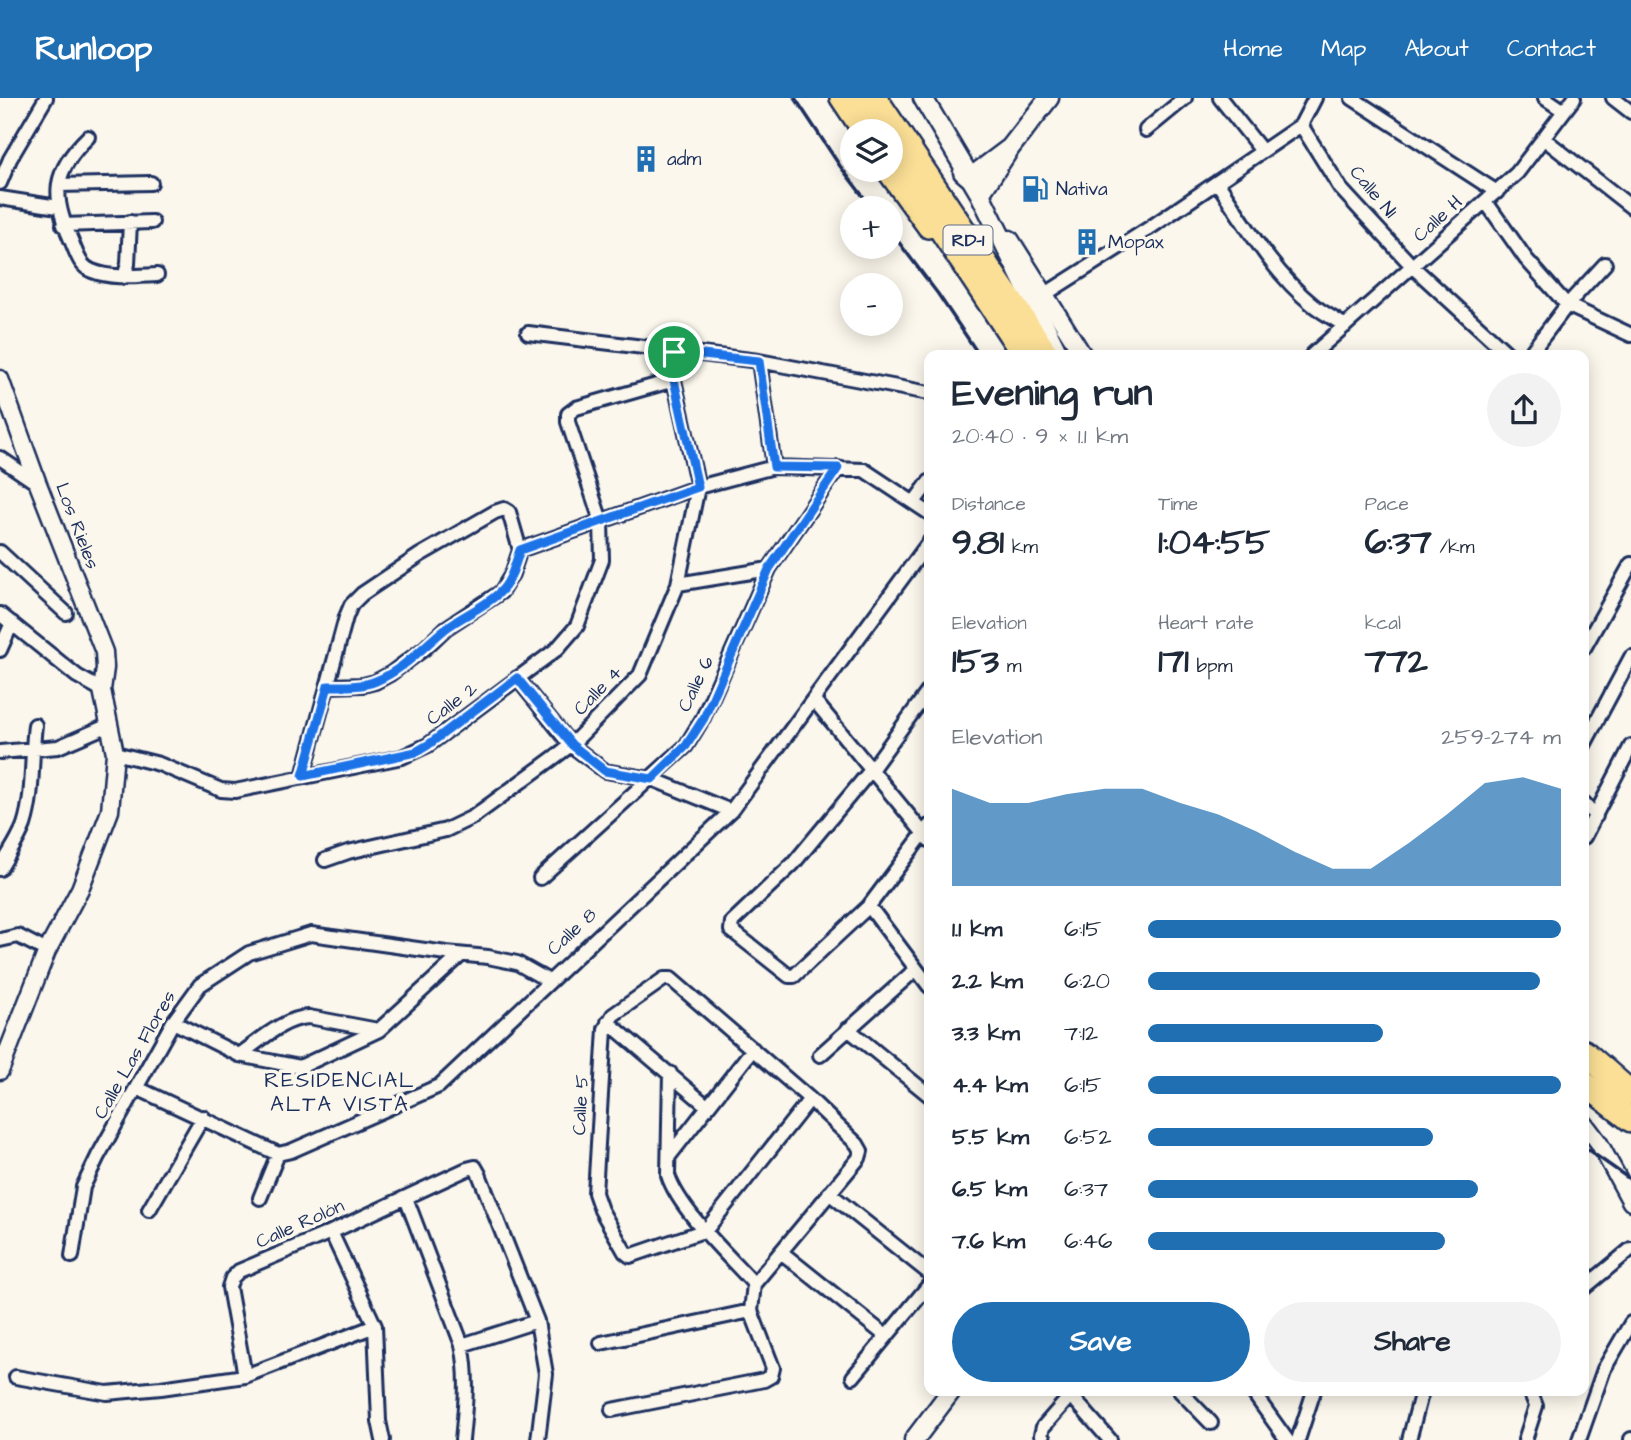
<!DOCTYPE html>
<html lang="en">
<head>
<meta charset="utf-8">
<style>
  :root { --surface:#fff; --page:#f2f2f3; --text:#1f2937; --muted:#747a83; --accent:#1f6fb2 }
  body { margin:0; font-family:"Architects Daughter",sans-serif; background:var(--page); color:var(--text); height:100vh; display:flex; flex-direction:column; font-size:26px; white-space:nowrap }
  * { box-sizing:border-box; margin:0 }
  p { font-size:23px; color:var(--muted) }
  .icon { flex:none; width:38px; height:38px; fill:none; stroke:currentColor; stroke-width:2; stroke-linecap:round; stroke-linejoin:round }
  .map { position:relative; flex:1; overflow:hidden }
  .side { position:absolute; left:924px; top:252px; width:665px; height:1046px; display:flex; flex-direction:column; background:var(--surface); border-radius:14px; box-shadow:0 4px 18px #0003 }
  .side>* { flex:none }
  .buttons { position:absolute; left:840px; top:21px; display:grid; gap:14px }
  .buttons a { display:grid; place-items:center; width:63px; height:63px; border-radius:50%; background:var(--surface); box-shadow:0 4px 18px #0003; font-size:35px }
  .pin { position:absolute; display:grid; place-items:center; width:60px; height:60px; color:#fff; margin:-30px; border:4px solid #fff; border-radius:50%; box-shadow:0 2px 7px #0007 }
  .round { display:grid; place-items:center; flex:none; width:74px; height:74px; border-radius:37px; background:var(--page) }
  .overview { display:flex; align-items:center; justify-content:space-between; height:119px; padding:0 28px }
  h1 { font-size:38px; font-weight:700; line-height:52px }
  .metrics { display:grid; grid-template-columns:repeat(3,1fr); gap:10px; height:119px; padding:7px 28px }
  .metrics div { display:grid; align-content:center }
  .metrics b { font-size:35px; font-weight:700 }
  .metrics small { font-size:19px; font-weight:400 }
  .metrics p { font-size:19px }
  .chart { height:196px; padding:14px 28px }
  .chart p { display:flex; justify-content:space-between }
  .chart svg { width:100%; height:126px; margin-top:7px; fill:var(--accent); opacity:.7 }
  .cta { display:flex; gap:14px; margin-top:auto; padding:14px 28px }
  .cta a { flex:1; height:80px; border-radius:42px; background:var(--accent); color:#fff; font-size:28px; font-weight:700; line-height:80px; text-align:center }
  .cta a+a { background:var(--page); color:var(--text) }
  ul { padding:0 28px; list-style:none; font-size:23px }
  li { display:grid; grid-template-columns:112px 84px 1fr; align-items:center; height:52px }
  li i { height:18px; border-radius:9px; background:var(--accent) }
  header { display:flex; align-items:center; gap:42px; box-sizing:border-box; height:98px; padding:0 35px; background:var(--accent); color:#fff }
  header strong { font-size:33px }
  nav { display:flex; gap:38px; margin-inline-start:auto; font-size:24px }
  .map>svg:first-child { display:block }
  .lines { fill:none; stroke-linecap:round; stroke-linejoin:round }
  .minor-casing { stroke:#1b2f5e; stroke-width:18 }
  .tertiary-casing { stroke:#1b2f5e; stroke-width:21 }
  .secondary-casing { stroke:#1b2f5e; stroke-width:23 }
  .primary-casing { stroke:#1b2f5e; stroke-width:24 }
  .motorway-casing { stroke:#1b2f5e; stroke-width:28 }
  .minor { stroke:#fbf7ec; stroke-width:12 }
  .tertiary { stroke:#fbf7ec; stroke-width:16 }
  .secondary { stroke:#fbf7ec; stroke-width:18 }
  .primary { stroke:#fbdf96; stroke-width:19 }
  .motorway { stroke:#fbdf96; stroke-width:23 }
  .rail { stroke:#1b2f5e; stroke-width:3.5 }
  .route-casing { stroke:#fff; stroke-width:14 }
  .route { stroke:#1a73e8; stroke-width:9 }
  .labels { text-anchor:middle; dominant-baseline:central; stroke-width:7; stroke-linejoin:round; paint-order:stroke }
  .shield { fill:#fbf7ec; stroke:#5e6b89; stroke-width:2 }
  .shield-label { font-size:18px; font-weight:bold; fill:#1b2f5e }
  .poi-label { font-size:19px; fill:#1b2f5e; stroke:#fbf7ec; text-anchor:start }
  .street-label { font-size:19px; fill:#1b2f5e; stroke:#fbf7ec }
  .neighbourhood-label { font-size:21px; letter-spacing:2px; fill:#1b2f5e; stroke:#fbf7ec }
</style>
</head>
<body>
<header>
<strong>Runloop</strong>
<nav><a>Home</a><a>Map</a><a>About</a><a>Contact</a></nav>
</header>
<div class="map">
<svg width="1631" height="1342" viewBox="0 0 1631 1342">
  <rect width="100%" height="100%" fill="#fbf7ec"/>
  <filter id="ink" filterUnits="userSpaceOnUse"><feTurbulence type="fractalNoise" baseFrequency=".0143" numOctaves="2"/><feDisplacementMap in="SourceGraphic" scale="14" xChannelSelector="R" yChannelSelector="G"/><feConvolveMatrix kernelMatrix="1 2 1 2 8 2 1 2 1" color-interpolation-filters="sRGB"/></filter>
  <g filter="url(#ink)">
    <g class="lines">
      <defs>
        <path id="minor" d="M1220 0 1262 53
          M1315 0 1301 27 1341 91 1413 169 1509 257
          M1352 0 1497 94
          M1545 0 1564 13
          M1613 0 1631 14
          M1146 32 1185 0
          M88 39C53 73 51 97 71 142 76 153 79 168 92 173 112 181 136 178 157 177
          M1543 40 1631 109
          M1217 84C1245 126 1273 175 1313 207 1323 215 1335 221 1345 228
          M0 85 10 61 46 0
          M59 87 151 85
          M0 100 58 109
          M1486 104 1526 161 1567 207 1631 237
          M63 127 152 124
          M124 179 128 166 130 124
          M1044 197 1151 129 1301 27
          M528 235 759 263 929 295
          M1312 257 1517 75 1574 0
          M1529 257 1567 207 1605 166
          M759 263 774 369
          M0 360 38 386
          M915 403 929 384
          M520 452 698 389 774 369 864 372 929 415
          M0 454 66 515
          M678 486 769 471
          M0 516 77 578 102 592
          M1584 550 1631 466
          M0 552 12 525
          M517 580 571 647 605 673 652 681 731 713
          M929 592 871 672 793 766 732 824 731 832 789 878H794L869 808 929 728
          M814 602 929 742
          M1584 647 1631 559
          M0 654 58 649 109 627
          M115 655 159 666 221 692 235 693 402 659 428 647 557 551 577 528 602 462 601 423 568 324V316L576 310 674 282
          M303 678 346 519 351 507 362 496 420 457 495 414 504 411 509 414 520 452 512 476 501 494 446 530 425 550 390 576 375 584 363 587 328 588
          M1584 705 1596 718
          M1584 739 1631 648
          M325 762 348 754 446 732 473 719 571 647 640 577 678 486 698 389 674 282V254
          M0 771C8 756 18 743 24 727 34 696 31 660 35 627
          M540 780 686 648 703 620 769 471 838 370
          M869 808 929 888
          M0 842 18 838 47 853
          M173 924 239 957 300 969 379 932 461 857
          M608 924 707 1008
          M848 931 929 997
          M239 957C260 943 283 920 309 919L378 932
          M820 957 915 872
          M137 990 278 1056 291 1053 439 988 731 713 929 444
          M670 1057 753 951
          M829 1095 929 1175
          M260 1100 278 1056
          M406 1100 462 1247C469 1278 465 1311 462 1342
          M149 1112 203 1019
          M331 1134 375 1228 379 1323 383 1342
          M781 1154 886 1238
          M72 1158 83 1089 98 1058 173 924 200 887 249 855 311 836 446 855 488 859 517 865 549 883
          M754 1186 859 1060 861 1053 857 1046 810 1001 671 881H664L613 917 605 931 595 1095 601 1112 625 1154 630 1158 706 1132 810 1001
          M1584 1190 1631 1151
          M601 1245 751 1213
          M462 1247 537 1223
          M245 1278 229 1189 232 1180 239 1173 331 1134 467 1071 475 1069 479 1076 537 1223 546 1276 538 1342
          M16 1279 107 1295 161 1290 245 1278 375 1228
          M853 1279 929 1187
          M1067 1293 1110 1342
          M1180 1293 1211 1325
          M1252 1293 1287 1342
          M612 1312 764 1282 771 1278 773 1270 751 1213 754 1186C729 1158 679 1112 668 1077L670 975
          M1044 1342 1041 1337 1043 1329 1071 1297
          M1298 1342 1314 1293
          M1409 1342 1422 1293
          M1525 1342 1536 1308 1530 1293
          M1579 1342 1604 1271 1631 1225
          M1631 1342V1341"/>
        <path id="tertiary" d="M1010 141 1083 257
          M0 281 38 386 104 554 105 570 102 592 115 655 110 713 80 791 47 853 0 973
          M1584 1025 1599 1045 1631 1104"/>
        <path id="secondary" d="M923 0 980 96 1059 257
          M963 74 970 80 1010 50
          M980 96 1010 50 1049 0
          M914 1342 951 1293"/>
        <path id="primary" d="M840 0 862 33
          M886 72 928 130"/>
        <path id="motorway" d="M854 0 876 33
          M875 0 1047 257
          M891 56 1024 257
          M1584 954 1631 995
          M1584 985 1631 1022"/>
      </defs>
      <use href="#minor" class="minor-casing"/>
      <use href="#tertiary" class="tertiary-casing"/>
      <use href="#secondary" class="secondary-casing"/>
      <use href="#primary" class="primary-casing"/>
      <use href="#motorway" class="motorway-casing"/>
      <use href="#minor" class="minor"/>
      <use href="#tertiary" class="tertiary"/>
      <use href="#secondary" class="secondary"/>
      <use href="#primary" class="primary"/>
      <use href="#motorway" class="motorway"/>
      <path class="rail" d="M795 0 840 68 872 110
        M891 134 938 196 979 257
        M1584 1049 1631 1082"/>
    </g>
  </g>
  <g class="lines" filter="url(#ink)">
    <defs>
      <path id="route" d="M674 254 759 263 774 369 838 370 769 471 704 620 686 648 652 681 605 673 572 647 517 580 428 647 416 654 303 678 328 588C344 588 362 589 376 583 403 572 423 549 445 531 462 518 483 510 499 495 511 485 515 466 520 452L698 389 674 282Z"/>
    </defs>
    <use href="#route" class="route-casing"/>
    <use href="#route" class="route"/>
  </g>
  <defs>
    <symbol id="building-bare" viewBox="-9 -9 18 18"><path d="M-4-6H4V6H1V3H-1V6H-4ZM-2.5-4.3h1.7v1.8h-1.7ZM.8-4.3h1.7v1.8H.8ZM-2.5-1h1.7V.8h-1.7ZM.8-1h1.7V.8H.8Z" fill="#1f6fb2" stroke="#fbf7ec" stroke-width="2.5" paint-order="stroke"/></symbol>
    <symbol id="fuel-bare" viewBox="-9 -9 18 18"><path d="M-5.5-6h7V0h2V4h1.3V-2.5L3-4.5l.8-.8L6-3V5H2.5V1h-1V6h-7ZM-4.2-4.7v3.2H.2V-4.7Z" fill="#1f6fb2" stroke="#fbf7ec" stroke-width="2.5" paint-order="stroke"/></symbol>
  </defs>
  <g fill-rule="evenodd">
    <use href="#building-bare" x="627" y="42" width="38" height="38"/>
    <use href="#fuel-bare" x="1016" y="72" width="38" height="38"/>
    <use href="#building-bare" x="1068" y="125" width="38" height="38"/>
  </g>
  <g class="labels">
    <rect class="shield" x="943.5" y="127.5" width="49" height="29" rx="5"/>
    <g class="shield-label">
      <text x="968" y="142">RD-1</text>
    </g>
    <g class="poi-label">
      <text x="667" y="61">adm</text>
      <text x="1056" y="91">Nativa</text>
      <text x="1108" y="144">Mopax</text>
    </g>
    <g class="street-label">
      <text transform="translate(1373 94) rotate(50)">Calle N1</text>
      <text transform="translate(1438 121) rotate(-42)">Calle H</text>
      <text transform="translate(77 428) rotate(69)">Los Rieles</text>
      <text transform="translate(696 586) rotate(-65)">Calle 6</text>
      <text transform="translate(598 593) rotate(-46)">Calle 4</text>
      <text transform="translate(452 606) rotate(-37)">Calle 2</text>
      <text transform="translate(572 834) rotate(-43)">Calle 8</text>
      <text transform="translate(135 957) rotate(-60)">Calle Las Flores</text>
      <text transform="translate(581 1007) rotate(-87)">Calle 5</text>
      <text transform="translate(300 1126) rotate(-24)">Calle Rolón</text>
    </g>
    <g class="neighbourhood-label">
      <text x="340" y="982">RESIDENCIAL<tspan x="340" dy="24">ALTA VISTA</tspan></text>
    </g>
  </g>
</svg>
<div class="buttons">
<a><svg class="icon" aria-label="layers" viewBox="0 0 24 24"><path d="M12 4l9 5-9 5-9-5zM3 14l9 5 9-5"/></svg></a>
<a>+</a>
<a>−</a>
</div>
<div class="pin" style="left:674px;top:254px;background:#1e9e55"><svg class="icon" aria-label="arrive" viewBox="0 0 24 24"><path d="M6 21V4h12l-3 4 3 4H6"/></svg></div>
<section class="side">
<div class="overview"><div><h1>Evening run</h1><p>20:40 · 9 × 1.1 km</p></div><a class="round"><svg class="icon" aria-label="share" viewBox="0 0 24 24"><path d="M12 15V3M7 8l5-5 5 5M5 13v7h14v-7"/></svg></a></div>
<div class="metrics">
<div><p>Distance</p><b>9.81<small> km</small></b></div>
<div><p>Time</p><b>1:04:55</b></div>
<div><p>Pace</p><b>6:37<small> /km</small></b></div>
</div>
<div class="metrics">
<div><p>Elevation</p><b>153<small> m</small></b></div>
<div><p>Heart rate</p><b>171<small> bpm</small></b></div>
<div><p>kcal</p><b>772</b></div>
</div>
<div class="chart"><p><span>Elevation</span>259–274 m</p>
<svg viewBox="0 0 160 44" preserveAspectRatio="none"><path d="M0 44V10L10 15L20 15L30 12L40 10L50 10L60 15L70 19L80 25L90 32L100 38L110 38L120 29L130 19L140 8L150 6L160 10V44z"/></svg>
</div>
<ul>
<li><b>1.1 km</b>6:15<i style="width:100%"></i></li>
<li><b>2.2 km</b>6:20<i style="width:95%"></i></li>
<li><b>3.3 km</b>7:12<i style="width:57%"></i></li>
<li><b>4.4 km</b>6:15<i style="width:100%"></i></li>
<li><b>5.5 km</b>6:52<i style="width:69%"></i></li>
<li><b>6.5 km</b>6:37<i style="width:80%"></i></li>
<li><b>7.6 km</b>6:46<i style="width:72%"></i></li>
</ul>
<div class="cta"><a>Save</a><a>Share</a></div>
</section>
</div>
</body>
</html>
